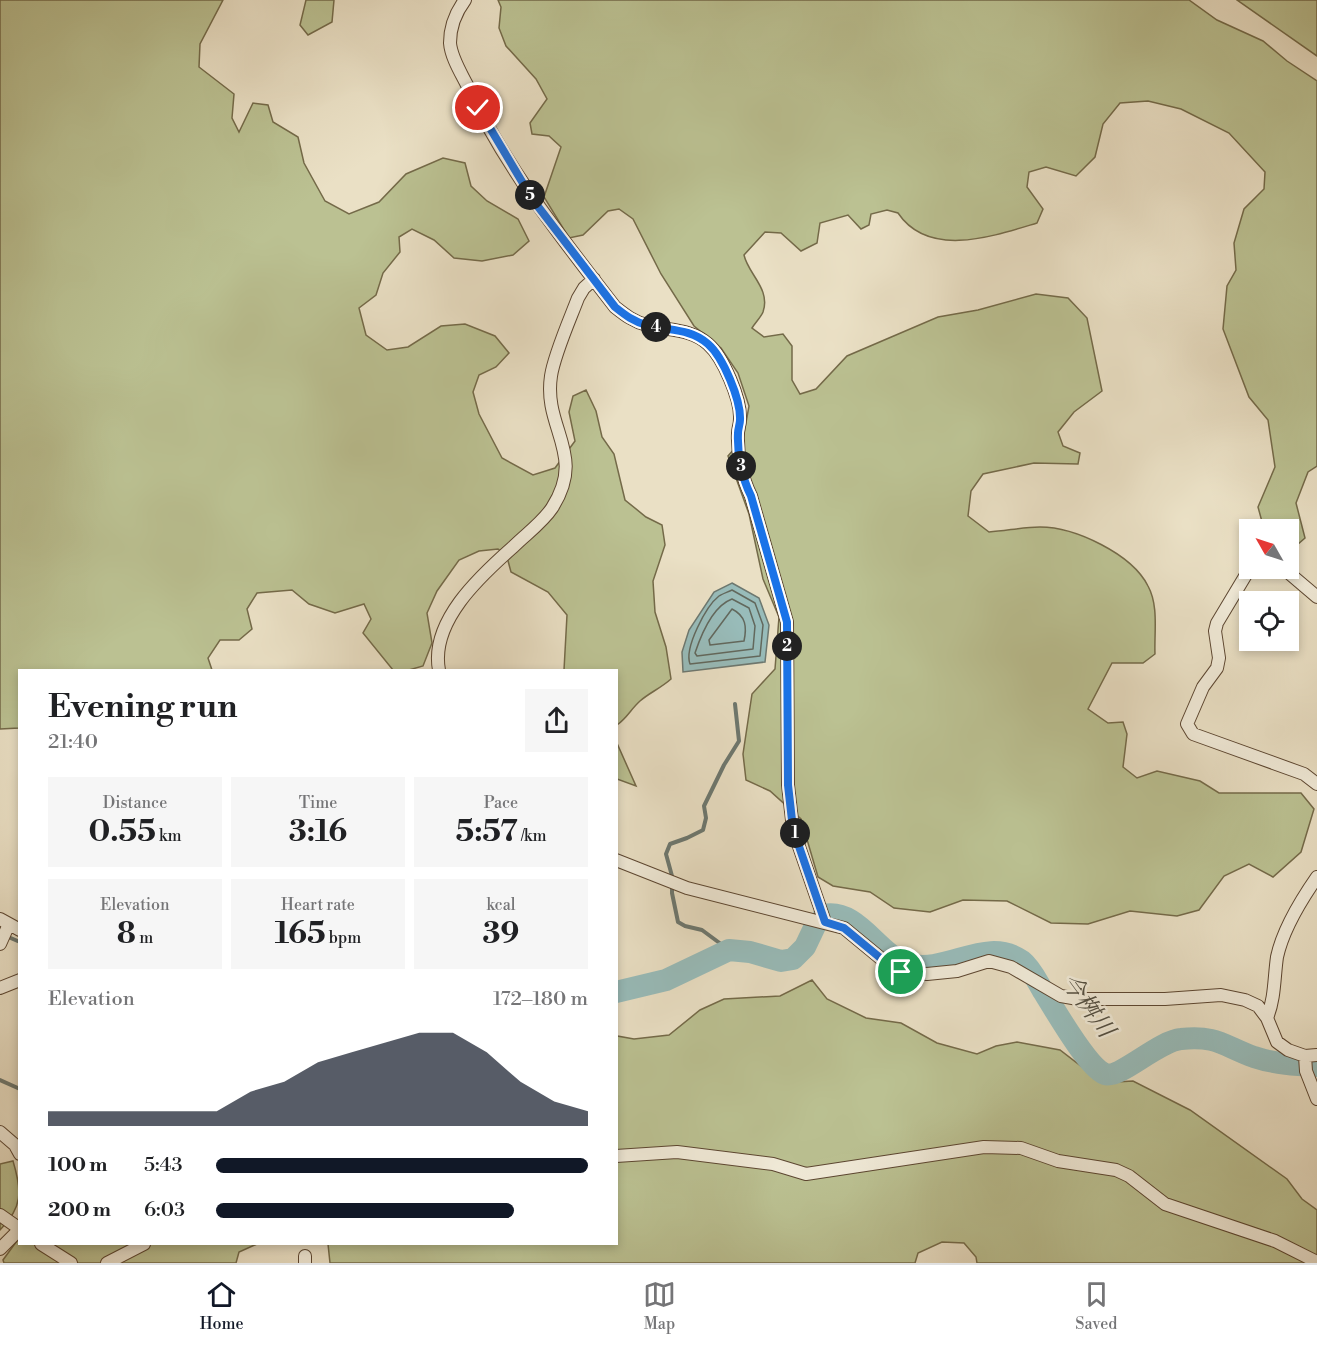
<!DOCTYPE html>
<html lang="en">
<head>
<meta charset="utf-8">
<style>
  :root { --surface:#fff; --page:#f6f6f6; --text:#202124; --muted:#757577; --line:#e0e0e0; --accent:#111827 }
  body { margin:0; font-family:"Libre Bodoni","Noto Serif JP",serif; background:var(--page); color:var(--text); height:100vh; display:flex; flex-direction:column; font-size:22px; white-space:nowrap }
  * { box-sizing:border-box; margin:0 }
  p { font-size:20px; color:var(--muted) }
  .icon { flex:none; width:33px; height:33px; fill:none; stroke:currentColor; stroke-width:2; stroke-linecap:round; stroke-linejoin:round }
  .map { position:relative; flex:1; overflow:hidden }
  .details { position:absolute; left:18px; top:669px; width:600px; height:576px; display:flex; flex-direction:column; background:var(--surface); border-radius:0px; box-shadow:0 3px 9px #0003 }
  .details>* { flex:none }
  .needle { width:39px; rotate:309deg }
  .fabs { position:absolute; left:1239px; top:519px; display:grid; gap:12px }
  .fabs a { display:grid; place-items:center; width:60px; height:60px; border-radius:0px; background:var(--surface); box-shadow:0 3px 9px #0003; font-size:30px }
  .pin { position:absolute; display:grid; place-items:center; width:51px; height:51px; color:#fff; margin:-26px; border:3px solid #fff; border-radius:50%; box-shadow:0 2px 6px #0007 }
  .km { position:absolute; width:30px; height:30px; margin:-15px; border-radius:50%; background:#222; color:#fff; font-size:16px; line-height:30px; text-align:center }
  .round { display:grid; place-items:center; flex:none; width:63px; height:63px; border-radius:0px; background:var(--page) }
  .summary { display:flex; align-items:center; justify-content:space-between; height:102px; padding:0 30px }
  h1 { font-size:33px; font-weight:700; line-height:45px }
  .stats { display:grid; grid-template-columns:repeat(3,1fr); gap:9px; height:102px; padding:6px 30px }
  .stats div { display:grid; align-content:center; border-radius:0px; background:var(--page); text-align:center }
  .stats b { font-size:30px; font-weight:700 }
  .stats small { font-size:16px; font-weight:400 }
  .stats p { font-size:16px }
  .chart { height:168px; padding:12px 30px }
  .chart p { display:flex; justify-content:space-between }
  .chart svg { width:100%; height:108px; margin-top:6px; fill:var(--accent); opacity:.7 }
  ul { padding:0 30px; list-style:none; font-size:20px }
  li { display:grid; grid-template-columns:96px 72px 1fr; align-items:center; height:45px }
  li i { height:15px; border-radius:8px; background:var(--accent) }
  .dock { display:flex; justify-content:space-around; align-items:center; height:84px; border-top:2px solid var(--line); background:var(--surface); font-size:16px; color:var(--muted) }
  .dock a { display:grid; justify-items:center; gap:3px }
  .dock .on { color:var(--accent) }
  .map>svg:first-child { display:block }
  .green { fill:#bbc192; stroke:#746a49; stroke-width:1.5 }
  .water { fill:#98bcba; stroke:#6d7870; stroke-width:1.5 }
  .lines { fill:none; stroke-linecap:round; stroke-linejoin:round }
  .shore { stroke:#62685d; stroke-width:1.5 }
  .stream { stroke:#6d7870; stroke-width:4 }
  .river { stroke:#98bcba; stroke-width:22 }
  .street-casing { stroke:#5c4631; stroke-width:14 }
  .street { stroke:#f1ebd9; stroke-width:12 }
  .route-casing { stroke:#fff; stroke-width:12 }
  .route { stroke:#1a73e8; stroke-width:8 }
  .labels { text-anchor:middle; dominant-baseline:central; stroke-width:5; stroke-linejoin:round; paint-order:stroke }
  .water-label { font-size:24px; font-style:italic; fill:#524e41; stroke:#f1ebd9 }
</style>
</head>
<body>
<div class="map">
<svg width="1317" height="1263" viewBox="0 0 1317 1263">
  <rect width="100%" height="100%" fill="#eae0c5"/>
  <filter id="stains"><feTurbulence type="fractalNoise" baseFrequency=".00333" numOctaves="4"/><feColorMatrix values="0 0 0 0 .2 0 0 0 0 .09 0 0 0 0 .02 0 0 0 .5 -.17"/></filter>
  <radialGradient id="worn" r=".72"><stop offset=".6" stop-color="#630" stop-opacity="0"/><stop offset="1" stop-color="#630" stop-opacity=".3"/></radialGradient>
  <path class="green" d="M0 0H223L200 44 199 67 234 94 232 118 239 132 253 103 268 105 273 122 298 137 304 163 325 201 349 214 379 202 406 174 443 158 465 163 471 186 487 201 518 219 529 241 513 255 482 261 454 258 434 240 412 229 399 237 400 252 383 273 376 295 359 308 366 335 387 350 408 347 441 326 465 324 495 336 509 353 496 367 479 375 473 392 479 414 502 458 533 475 555 468 575 441 569 412 573 396 586 390 596 411 602 437 614 454 625 500 646 517 662 525 665 545 653 581 655 612 666 647 671 679C661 688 649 693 640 701 631 709 627 718 617 725L616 670H564L567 615 548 592 511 572 507 557 498 549 479 551 459 560 437 591 427 613 432 643 423 666 409 670H393L363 633 371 619 364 604 335 613 309 604 292 590 257 593 247 609 252 629 239 640H220L208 658 212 670H20L19 728 0 729Z
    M306 0H334L332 22 308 35 300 25Z
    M498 0H1189L1217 20 1263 41 1287 61 1317 81V466L1308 472 1296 503 1305 538 1289 552 1288 530 1264 529 1258 507 1275 467 1268 420 1249 397 1223 329 1227 286 1236 270 1234 243 1244 209 1264 189 1265 172 1229 133 1181 109 1148 101 1120 103 1103 124 1095 157 1076 176 1046 167 1029 172 1027 187 1043 209 1037 223C994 236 929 259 898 213L887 210 871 214 869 225 861 229 848 215 820 223 817 243 801 251 781 233 765 232 744 255C748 274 771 289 763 312 761 317 755 323 752 328L764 337 783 334 792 346V380L800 394 816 389 847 356 938 317 978 310 1036 294 1068 298 1087 318 1102 391 1074 412 1058 432 1063 446 1080 453 1078 464 1034 463 983 474 971 491 968 516 989 532C1006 531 1023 527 1040 527 1075 527 1132 554 1148 586 1159 606 1154 633 1155 654L1143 663H1112L1088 709 1108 723 1123 722 1127 734 1123 767 1137 778 1157 771 1200 781 1219 793H1301L1314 809 1301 852 1273 877 1249 864 1224 876 1199 910 1177 916 1130 911 1088 924 1051 923 1007 901 963 900 930 912 894 908 870 892 833 886 818 877 801 819 770 791 746 780 743 754 752 694 775 669 779 617 763 579 749 514 728 456 743 439 749 406 738 373 721 348 694 326 661 274 633 219 619 209 608 211 583 235 569 238 544 197 561 147 549 136 532 134 530 123 547 99 536 79 506 46 499 28 501 7Z
    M1237 0H1317V56Z
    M616 741 636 786 617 779Z
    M812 980 827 999 866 1018 901 1023 937 1043 977 1054 996 1046 1017 1042 1060 1050 1090 1073 1116 1082 1133 1081 1190 1110 1287 1179 1302 1199 1317 1210V1263H977L976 1257 964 1243 942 1242 918 1253 915 1263H330L328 1244H616L617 1036 634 1039 669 1035 700 1010 724 999 780 996Z
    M13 1161C22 1191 23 1207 0 1230V1164Z
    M19 1238 20 1244H257L239 1252 236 1263H4L3 1260Z"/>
  <path class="water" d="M732 583 759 598 769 625 765 662 683 672 682 652 689 630 714 592Z"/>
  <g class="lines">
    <path class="shore" d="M732 590 755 603 763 625 760 656 690 664C684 648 706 606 719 596 722 594 728 592 732 590Z
      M732 599 749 608 755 626 753 649 697 656 695 653C701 635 713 606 732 599Z
      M732 609C746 616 747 627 744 641L710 645 709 640Z"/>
    <path class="stream" d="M6 936 20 942
      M729 950 702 930 685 926 678 922 672 893V876L666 854 670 844 687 838 703 830 706 818 704 806 724 765 739 741 735 704
      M0 1080 20 1089"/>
    <path class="river" d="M824 915C858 908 878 955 908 964 947 975 986 935 1022 961 1031 968 1037 981 1043 991 1054 1008 1087 1067 1105 1074 1120 1079 1158 1041 1181 1039 1216 1035 1224 1046 1254 1057 1275 1064 1296 1065 1317 1066
      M616 992 666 980 729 950 750 952 781 961 793 959 805 947 815 926"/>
    <defs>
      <path id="street" d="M465 0C456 12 450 28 450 43 451 57 461 73 467 85 505 167 560 236 615 307 625 315 634 322 647 325 668 331 690 328 708 344 723 357 741 399 740 419 740 424 738 429 738 433 737 454 742 478 751 496L787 622 788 785 793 829 825 922
        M1250 568 1217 623 1215 631 1219 658 1217 668 1203 687 1187 724 1193 734 1304 774 1317 784
        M1283 568 1317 597
        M439 670C430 622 479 577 513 547 526 534 542 523 552 508 587 454 543 429 551 376 554 355 570 319 578 298L584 288 594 279
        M616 860 687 888 844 928 884 961 901 972 927 974 957 971 989 961 1011 967 1061 996 1078 999H1165L1221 995 1245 1000 1258 1006 1267 1018 1277 1042 1288 1050 1305 1056 1317 1055
        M0 919 20 930
        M0 944 9 924
        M0 988 20 980
        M1267 1018C1275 998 1274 978 1277 957 1283 929 1301 900 1317 877
        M1305 1056 1306 1071 1317 1099
        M0 1132 15 1145 20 1154
        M616 1156 677 1152 773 1164 806 1174 984 1147 1021 1148 1058 1161 1116 1170 1129 1176 1165 1204 1275 1241 1317 1262
        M0 1215 20 1229 0 1249
        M41 1244 71 1263
        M107 1263 144 1244
        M305 1263V1256"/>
    </defs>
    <use href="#street" class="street-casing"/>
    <use href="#street" class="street"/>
  </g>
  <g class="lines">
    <defs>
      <path id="route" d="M478 108 533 200 615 307C625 315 634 322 647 325 668 331 690 328 708 344 723 357 741 400 740 420 740 424 738 429 738 433 737 454 742 478 751 496L787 622 788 785 793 829 825 922 844 928 884 961 901 972"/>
    </defs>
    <use href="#route" class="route-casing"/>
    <use href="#route" class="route"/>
  </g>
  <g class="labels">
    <g class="water-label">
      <text transform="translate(1087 1006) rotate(54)">今桝川</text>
    </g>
  </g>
  <rect width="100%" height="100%" filter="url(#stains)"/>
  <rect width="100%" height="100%" fill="url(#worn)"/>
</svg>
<div class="fabs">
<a><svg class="needle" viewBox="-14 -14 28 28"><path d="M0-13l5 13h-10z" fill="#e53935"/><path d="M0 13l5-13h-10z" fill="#757577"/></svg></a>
<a><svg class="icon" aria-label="locate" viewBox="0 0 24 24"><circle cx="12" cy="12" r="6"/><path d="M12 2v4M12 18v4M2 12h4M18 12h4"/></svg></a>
</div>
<div class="pin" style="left:901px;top:972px;background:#1e9e55"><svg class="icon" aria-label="arrive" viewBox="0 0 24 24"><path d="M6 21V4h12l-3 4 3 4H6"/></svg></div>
<div class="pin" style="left:478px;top:108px;background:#d93025"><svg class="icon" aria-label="check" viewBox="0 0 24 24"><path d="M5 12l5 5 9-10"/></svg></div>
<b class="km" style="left:795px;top:833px">1</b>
<b class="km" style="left:787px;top:646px">2</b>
<b class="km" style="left:741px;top:466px">3</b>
<b class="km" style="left:656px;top:327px">4</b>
<b class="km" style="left:530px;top:195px">5</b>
<section class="details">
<div class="summary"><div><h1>Evening run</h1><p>21:40</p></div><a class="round"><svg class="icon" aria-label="share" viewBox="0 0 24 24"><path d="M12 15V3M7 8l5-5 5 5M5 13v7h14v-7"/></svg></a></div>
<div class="stats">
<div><p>Distance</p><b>0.55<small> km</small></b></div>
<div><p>Time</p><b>3:16</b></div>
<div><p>Pace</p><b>5:57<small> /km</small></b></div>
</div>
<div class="stats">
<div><p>Elevation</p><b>8<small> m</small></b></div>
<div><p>Heart rate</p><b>165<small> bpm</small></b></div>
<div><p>kcal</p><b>39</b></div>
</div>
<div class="chart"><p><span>Elevation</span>172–180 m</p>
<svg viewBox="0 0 160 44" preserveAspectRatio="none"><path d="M0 44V38L10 38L20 38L30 38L40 38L50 38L60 30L70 26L80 18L90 14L100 10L110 6L120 6L130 14L140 26L150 34L160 38V44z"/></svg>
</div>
<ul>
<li><b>100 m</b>5:43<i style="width:100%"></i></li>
<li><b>200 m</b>6:03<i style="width:80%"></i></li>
</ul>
</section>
</div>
<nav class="dock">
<a class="on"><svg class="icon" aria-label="home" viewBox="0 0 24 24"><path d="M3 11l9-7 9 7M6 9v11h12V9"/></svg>Home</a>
<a><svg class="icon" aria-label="map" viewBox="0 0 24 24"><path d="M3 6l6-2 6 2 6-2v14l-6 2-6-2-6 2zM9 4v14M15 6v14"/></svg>Map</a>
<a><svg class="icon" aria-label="saved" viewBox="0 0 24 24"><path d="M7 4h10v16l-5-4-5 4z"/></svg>Saved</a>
</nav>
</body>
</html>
